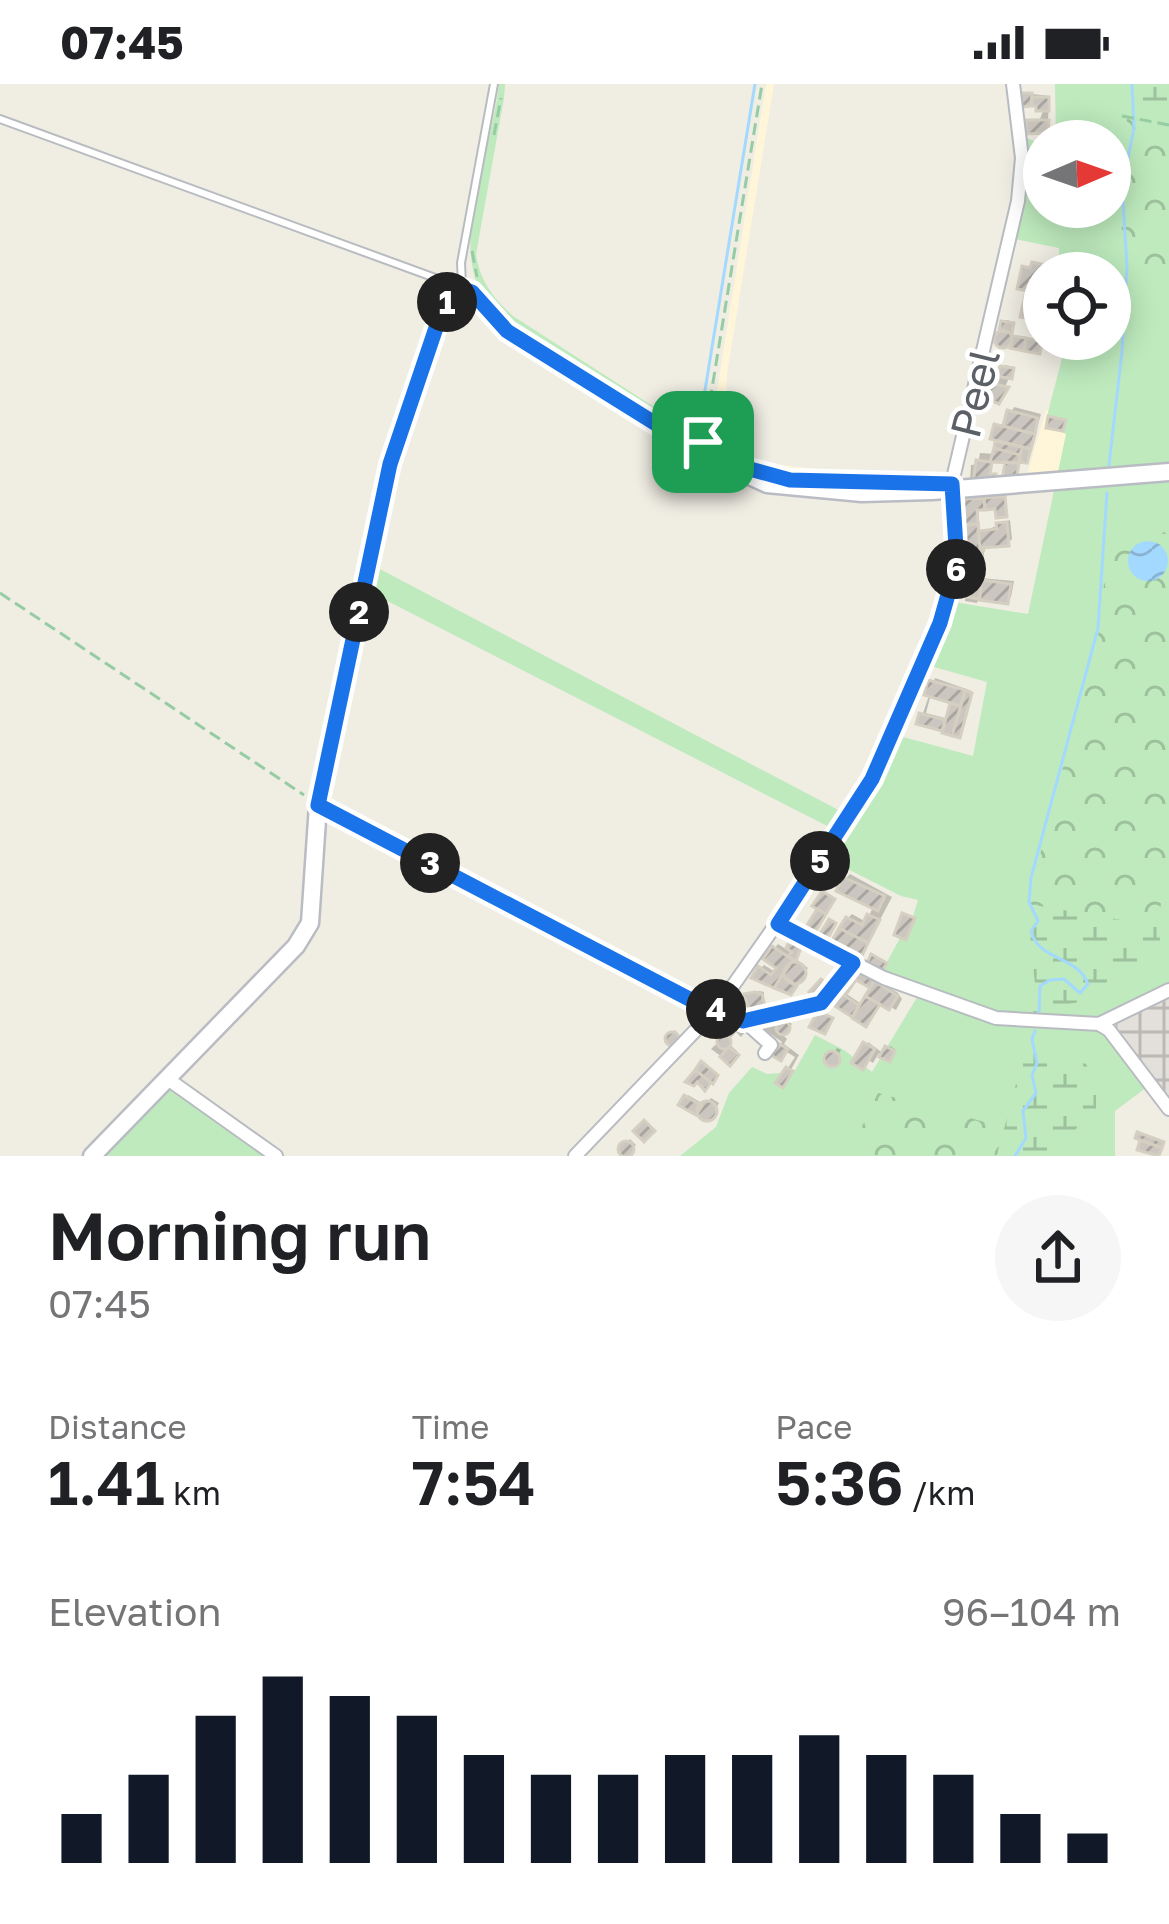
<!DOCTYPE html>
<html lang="en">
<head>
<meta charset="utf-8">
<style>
  :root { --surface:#fff; --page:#f6f6f6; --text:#202124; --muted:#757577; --accent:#111827 }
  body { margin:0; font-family:"Golos Text",sans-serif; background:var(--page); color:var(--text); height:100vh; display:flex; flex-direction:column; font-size:45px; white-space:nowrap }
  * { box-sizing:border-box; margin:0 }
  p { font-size:39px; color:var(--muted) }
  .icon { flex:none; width:66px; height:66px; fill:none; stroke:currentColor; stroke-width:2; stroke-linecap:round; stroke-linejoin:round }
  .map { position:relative; height:1072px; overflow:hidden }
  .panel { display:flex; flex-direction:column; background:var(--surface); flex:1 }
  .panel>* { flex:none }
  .needle { width:78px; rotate:88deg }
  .fabs { position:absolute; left:1023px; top:36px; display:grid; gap:24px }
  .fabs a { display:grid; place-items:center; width:108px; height:108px; border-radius:50%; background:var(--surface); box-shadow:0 6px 30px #0003; font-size:60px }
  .pin { position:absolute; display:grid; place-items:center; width:102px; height:102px; color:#fff; margin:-51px; border-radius:24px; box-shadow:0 6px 18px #0006 }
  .km { position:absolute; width:60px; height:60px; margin:-30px; border-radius:50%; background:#222; color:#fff; font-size:33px; line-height:60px; text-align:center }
  .round { display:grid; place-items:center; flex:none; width:126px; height:126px; border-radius:63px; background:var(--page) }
  .summary { display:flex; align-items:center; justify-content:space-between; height:204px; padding:0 48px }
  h1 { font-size:66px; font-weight:600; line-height:90px }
  .metrics { display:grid; grid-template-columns:repeat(3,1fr); gap:18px; height:204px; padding:12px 48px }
  .metrics div { display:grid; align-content:center }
  .metrics b { font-size:60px; font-weight:600 }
  .metrics small { font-size:33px; font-weight:400 }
  .metrics p { font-size:33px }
  .chart { height:336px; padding:24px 48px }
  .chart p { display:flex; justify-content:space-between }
  .chart svg { width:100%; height:216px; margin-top:12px; stroke:var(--accent); stroke-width:6 }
  .status { display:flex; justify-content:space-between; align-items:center; height:84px; padding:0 60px; background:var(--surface); direction:ltr }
  .status svg { height:33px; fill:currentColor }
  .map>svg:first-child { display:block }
  .commercial { fill:#fff6d9 }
  .industrial { fill:url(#industrial-grid) }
  .green { fill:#beeabd }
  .forest { fill:url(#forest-crowns) }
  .wetland { fill:url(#wetland-marsh) }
  .water { fill:url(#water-waves) }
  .shadow { fill:#0003; fill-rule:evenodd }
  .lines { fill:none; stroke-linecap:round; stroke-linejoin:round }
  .stream { stroke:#a4d9ff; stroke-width:3 }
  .building { fill:url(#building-hatch); stroke:#d5cfc1; stroke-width:3 }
  .lane-casing { stroke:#b8bcc1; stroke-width:10 }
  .street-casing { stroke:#b8bcc1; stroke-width:16 }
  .secondary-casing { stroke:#b9bdc3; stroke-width:21 }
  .path { stroke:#95cca4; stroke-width:3; stroke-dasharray:12 6; stroke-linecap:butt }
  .lane { stroke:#fff; stroke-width:6 }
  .street { stroke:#fff; stroke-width:12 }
  .secondary { stroke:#fff; stroke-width:16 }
  .route-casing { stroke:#fff; stroke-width:24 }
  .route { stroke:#1a73e8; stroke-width:15 }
  .labels { text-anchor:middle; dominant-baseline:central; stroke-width:9; stroke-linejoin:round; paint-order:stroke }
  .street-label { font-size:42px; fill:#5b6066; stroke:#fff }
</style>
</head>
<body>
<div class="status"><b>07:45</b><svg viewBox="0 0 49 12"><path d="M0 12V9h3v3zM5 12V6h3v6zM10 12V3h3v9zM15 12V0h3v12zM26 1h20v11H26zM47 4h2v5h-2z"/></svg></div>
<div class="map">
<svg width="1169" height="1072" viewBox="0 0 1169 1072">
  <defs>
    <pattern id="industrial-grid" width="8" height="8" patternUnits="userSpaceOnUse" patternTransform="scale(3)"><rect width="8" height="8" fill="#e3e0db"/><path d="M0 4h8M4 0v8" fill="none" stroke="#bbb9b5"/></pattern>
    <pattern id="forest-crowns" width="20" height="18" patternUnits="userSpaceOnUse" patternTransform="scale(3)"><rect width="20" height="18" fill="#beeabd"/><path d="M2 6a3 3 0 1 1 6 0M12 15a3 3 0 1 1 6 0" fill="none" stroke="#9dc19d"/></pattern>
    <pattern id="wetland-marsh" width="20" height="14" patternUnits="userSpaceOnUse" patternTransform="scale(3)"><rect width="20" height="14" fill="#beeabd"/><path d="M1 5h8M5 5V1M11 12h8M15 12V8" fill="none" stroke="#9dc19d"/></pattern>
    <pattern id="water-waves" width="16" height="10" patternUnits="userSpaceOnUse" patternTransform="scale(3)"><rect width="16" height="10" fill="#a4d9ff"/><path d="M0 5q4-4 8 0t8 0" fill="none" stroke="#89b3d2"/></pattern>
    <pattern id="building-hatch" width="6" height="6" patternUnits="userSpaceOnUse" patternTransform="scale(3)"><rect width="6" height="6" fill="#cbc7c0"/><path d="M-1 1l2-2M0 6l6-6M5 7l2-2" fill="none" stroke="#a8a5a0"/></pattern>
  </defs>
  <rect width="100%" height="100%" fill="#f0ede3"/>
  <path class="commercial" d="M766 0H774L727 290 725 356 747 372 766 379 838 388 855 398 777 393 731 372 709 357Z
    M1046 326 1079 332 1075 387 1026 394Z"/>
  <path class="industrial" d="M1169 911V1017L1116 942V938Z"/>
  <path class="green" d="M499 0H505L504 14 476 170C480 197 493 214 513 232L710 359 772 390 832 398 943 399 825 402 754 390 522 249C510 240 496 231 487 218 446 161 493 65 499 0Z
    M1055 0H1169V900L1112 928 1102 948 1114 957 1147 1003 1115 1027V1072H680L716 1043 729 1009 752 983 767 990 794 988 815 951 844 966 872 988 919 910 881 889 900 854 906 855 918 816 901 812 826 774 870 707 896 651 973 672 987 598 927 581 954 518 1028 530 1066 350 1047 342 1046 336 1067 255H1110V189H1077L1059 184V164L1015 155 1024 53 1044 61V123H1110V57H1056Z
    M374 482 846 730 835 746 368 507Z
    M172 998 271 1072H100Z"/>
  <path class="forest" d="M1131 0H1169V191L1125 192 1119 105Z
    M1169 448V758L1158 842 1027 820 1100 544 1108 454Z
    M878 1009 1003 1043 997 1072H848Z"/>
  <path class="wetland" d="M1136 0H1169V32L1137 40Z
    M1027 820 1158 842C1169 883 1131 881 1107 898 1099 904 1094 913 1084 916 1070 922 1060 918 1052 934L1032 933 1036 910Z
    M1031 942 1047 943 1049 964 1085 978 1096 999V1025L1070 1051 1063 1072H997Z"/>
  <path class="water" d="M1128 477a20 20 0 1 1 40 0a20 20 0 1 1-40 0Z"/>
  <path class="shadow" d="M1024 9 1050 12 1047 46 1029 38 1040 35 1044 24 1039 19 1024 20Z
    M1036 178 1063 184 1062 189 1042 184 1040 193 1031 194 1027 203 1025 184 1034 183Z
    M1006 236 1015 238 1013 251 1042 256 1041 264 997 259Z
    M1005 281 1014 283 1000 314 991 300 998 299Z
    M1014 323 1041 330 1029 373 1020 375 1015 394 1008 378 993 375 990 389H997L995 394 970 396 971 381 978 380 980 369 995 370 1002 355 997 341 1006 339Z
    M1006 412V430L998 422 978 423 980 449 1010 436 1012 455 1008 459 985 461 981 494 1014 497 1011 513 1007 517 979 512 977 519 965 517 969 469 965 417Z
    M935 594 972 607 959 651 920 638ZM931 610 956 617 949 635 926 629Z
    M850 790 892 813 863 868 848 834 852 830 866 838 874 821 846 794Z
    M795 853 802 858 795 874 808 884 790 908 761 884 764 881 777 889 780 883 767 874 778 860 789 867Z
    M857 885 898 909 902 915 896 926 880 917 866 939 837 920ZM856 892 874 903 863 921 845 909Z
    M759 907 764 908V920L737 923 738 914Z
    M768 935 779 944 786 935 792 940 783 951 787 955 784 960 799 971 783 1000 779 998 795 973 785 967 775 970 782 958 761 943Z
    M737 941 746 947 741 953 736 948 727 958 738 968 729 978 711 965Z
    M675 946 681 953 672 960 667 953Z
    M868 958 884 970 890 962 895 965 889 974 879 969 873 979 867 975Z
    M837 964 841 966 832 982 827 980Z
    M688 1011 705 1021 711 1014 719 1019 710 1035 683 1020Z
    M630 1055 636 1061 625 1072 619 1066Z"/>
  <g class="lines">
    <path class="stream" d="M698 349 755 0
      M1109 381 1122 267 1127 182 1122 103 1134 44 1132 0
      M1039 930 1040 902 1050 896 1064 895 1080 909 1088 900C1077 871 1038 877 1031 847L1038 837 1029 818 1031 794 1098 544 1107 409
      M1015 1072 1026 1054 1023 1027 1036 1009 1032 991 1037 979 1032 955 1035 947"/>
  </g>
  <path class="building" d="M1019 9H1032L1031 22 1021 23Z
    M1032 13H1049V27H1036V22H1031Z
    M1026 36H1049L1048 49 1026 50Z
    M1032 178 1050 182 1048 189 1041 187 1039 199 1030 197 1028 207 1017 205 1022 182 1030 184Z
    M1042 210 1044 237 1020 233 1025 212 1039 217Z
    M1001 237 1014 239 1012 249 999 247Z
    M994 255a9 9 0 1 1 18 0a9 9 0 1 1-18 0Z
    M1012 252 1026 254 1024 267 1010 264Z
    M1026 254 1042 258 1040 270 1024 267Z
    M1000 282 1014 284 1012 295 997 292Z
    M988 299 1009 303 999 320 985 314Z
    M1007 326 1038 334 1035 350 1003 342Z
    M1048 332 1066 336 1063 347 1046 344Z
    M994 340 1035 350 1031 365 990 355Z
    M995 357 1022 363 1020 371 994 364Z
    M1022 363 1031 365 1027 379 1019 378Z
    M994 364 1020 371 1019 379 990 378Z
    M976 376 992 378 990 390H996V397L973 399Z
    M1005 378 1019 379 1016 397H1002Z
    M1005 412 1007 433 996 434 995 425 985 426 984 414Z
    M984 414 985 426H977L978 440 964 441 962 415Z
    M1007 438 1009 462 980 464 978 447 997 445 996 439Z
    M978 440 980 464 985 466 966 468 964 441Z
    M982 466 980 515 960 512 967 467Z
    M982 496 1011 500 1008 520 979 516Z
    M928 596 965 606 961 622 924 611Z
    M965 606 972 609 960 654 952 652Z
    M950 619 961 622 952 652 942 649Z
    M919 629 945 636 942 647 916 640Z
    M843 793 885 812 878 827 836 807Z
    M822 807 835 815 826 830 812 822Z
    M817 825 826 830 813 852 804 846Z
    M902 829 915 834 906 856 894 851Z
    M867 830 880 836 868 859 839 844 846 833 862 841Z
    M829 835 836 839 827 856 819 851Z
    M839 844 868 859 860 876 830 860Z
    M791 853 802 861 796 877 788 872 792 868 786 864Z
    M772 862 793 876 774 904 751 894 758 882 771 891 776 884 763 875Z
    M871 870 887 879 882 887 867 879Z
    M784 889a11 11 0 1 1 22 0a11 11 0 1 1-22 0Z
    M853 885 874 897 870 904 856 896 845 912 838 908Z
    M782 891 797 902 791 911 774 904Z
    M821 895 830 902 818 916 809 908Z
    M874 897 898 912 889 926 865 912Z
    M755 908 762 910 765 922 749 926 744 910Z
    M838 908 859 921 852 933 833 921Z
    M865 912 880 920 866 943 852 934Z
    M818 927 833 934 825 950 809 943Z
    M776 944a7 7 0 1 1 14 0a7 7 0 1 1-14 0Z
    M665 955a7 7 0 1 1 14 0a7 7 0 1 1-14 0Z
    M717 958a7 7 0 1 1 14 0a7 7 0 1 1-14 0Z
    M863 958 875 965 863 986 851 979Z
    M778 959 788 965 781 977 771 971Z
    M885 962 895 967 890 978 879 973Z
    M729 963 739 971 730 982 720 973Z
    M824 975a8 8 0 1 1 16 0a8 8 0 1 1-16 0Z
    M701 977 718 991 713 1000 695 986Z
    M786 983 793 987 783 1004 775 999Z
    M695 986 711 998 705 1007 697 998 694 1002 685 998Z
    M684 1011 702 1022 696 1031 678 1021Z
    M697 1027a10 10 0 1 1 20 0a10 10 0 1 1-20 0Z
    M644 1036 655 1047 644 1058 633 1047Z
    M1137 1048 1164 1058 1162 1064 1135 1054Z
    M1140 1056 1162 1064 1159 1072 1137 1066Z
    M618 1065a8 8 0 1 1 16 0a8 8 0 1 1-16 0Z"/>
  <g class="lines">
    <defs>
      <path id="lane" d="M0 35 460 203
        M462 201 461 179 494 0"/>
      <path id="street" d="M778 840 884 894 996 934 1099 940 1169 906
        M718 923 744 937 771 961 765 969
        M744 937 821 919 853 879
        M1099 940 1109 946 1169 1025
        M171 992 172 998 276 1072
        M575 1072 718 923 828 766 888 663 951 508 957 465 952 399 1018 117 1022 74 1013 0"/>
      <path id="secondary" d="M92 1072 296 862 310 839 318 721 390 380 441 229 456 206H470L507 247 717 377 767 400 862 409 932 407 1169 388"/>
    </defs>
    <use href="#lane" class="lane-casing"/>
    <use href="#street" class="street-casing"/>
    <use href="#secondary" class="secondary-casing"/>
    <path class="path" d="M1122 32 1169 41
      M494 51 501 14
      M472 167 477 193
      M704 353 762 0
      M0 509 304 711
      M332 728 701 921"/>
    <use href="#lane" class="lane"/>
    <use href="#street" class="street"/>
    <use href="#secondary" class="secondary"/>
  </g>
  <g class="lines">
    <defs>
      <path id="route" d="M463 205 472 208 507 247 701 368 703 358 750 385 790 396 952 400 957 479 940 539 872 695 778 840 853 879 821 919 743 937 718 923 714 928 318 721 390 380 441 229 453 209Z"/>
    </defs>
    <use href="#route" class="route-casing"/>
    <use href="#route" class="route"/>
  </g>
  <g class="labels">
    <g class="street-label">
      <text transform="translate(974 309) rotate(-76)">Peel</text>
    </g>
  </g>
</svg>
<div class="fabs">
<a><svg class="needle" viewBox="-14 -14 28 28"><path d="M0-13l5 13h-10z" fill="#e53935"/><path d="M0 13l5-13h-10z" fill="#757577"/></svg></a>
<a><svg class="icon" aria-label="locate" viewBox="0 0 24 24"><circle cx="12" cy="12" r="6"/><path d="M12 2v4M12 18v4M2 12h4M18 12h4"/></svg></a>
</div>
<div class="pin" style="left:703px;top:358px;background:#1e9e55"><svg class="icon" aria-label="arrive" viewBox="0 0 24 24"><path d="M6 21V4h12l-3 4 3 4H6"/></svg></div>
<b class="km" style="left:447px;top:218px">1</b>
<b class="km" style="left:359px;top:528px">2</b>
<b class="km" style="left:430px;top:779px">3</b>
<b class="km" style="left:716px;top:925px">4</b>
<b class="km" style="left:820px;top:777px">5</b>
<b class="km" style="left:956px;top:485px">6</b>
</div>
<section class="panel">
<div class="summary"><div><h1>Morning run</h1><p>07:45</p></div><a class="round"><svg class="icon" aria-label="share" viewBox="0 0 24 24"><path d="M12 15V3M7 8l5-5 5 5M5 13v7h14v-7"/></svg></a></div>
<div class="metrics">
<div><p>Distance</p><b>1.41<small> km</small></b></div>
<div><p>Time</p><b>7:54</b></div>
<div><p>Pace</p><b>5:36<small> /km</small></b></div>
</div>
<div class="chart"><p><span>Elevation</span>96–104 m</p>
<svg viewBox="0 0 160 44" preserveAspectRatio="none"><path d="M5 44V34M15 44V26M25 44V14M35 44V6M45 44V10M55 44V14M65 44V22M75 44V26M85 44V26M95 44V22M105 44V22M115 44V18M125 44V22M135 44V26M145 44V34M155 44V38"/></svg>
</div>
</section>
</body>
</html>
